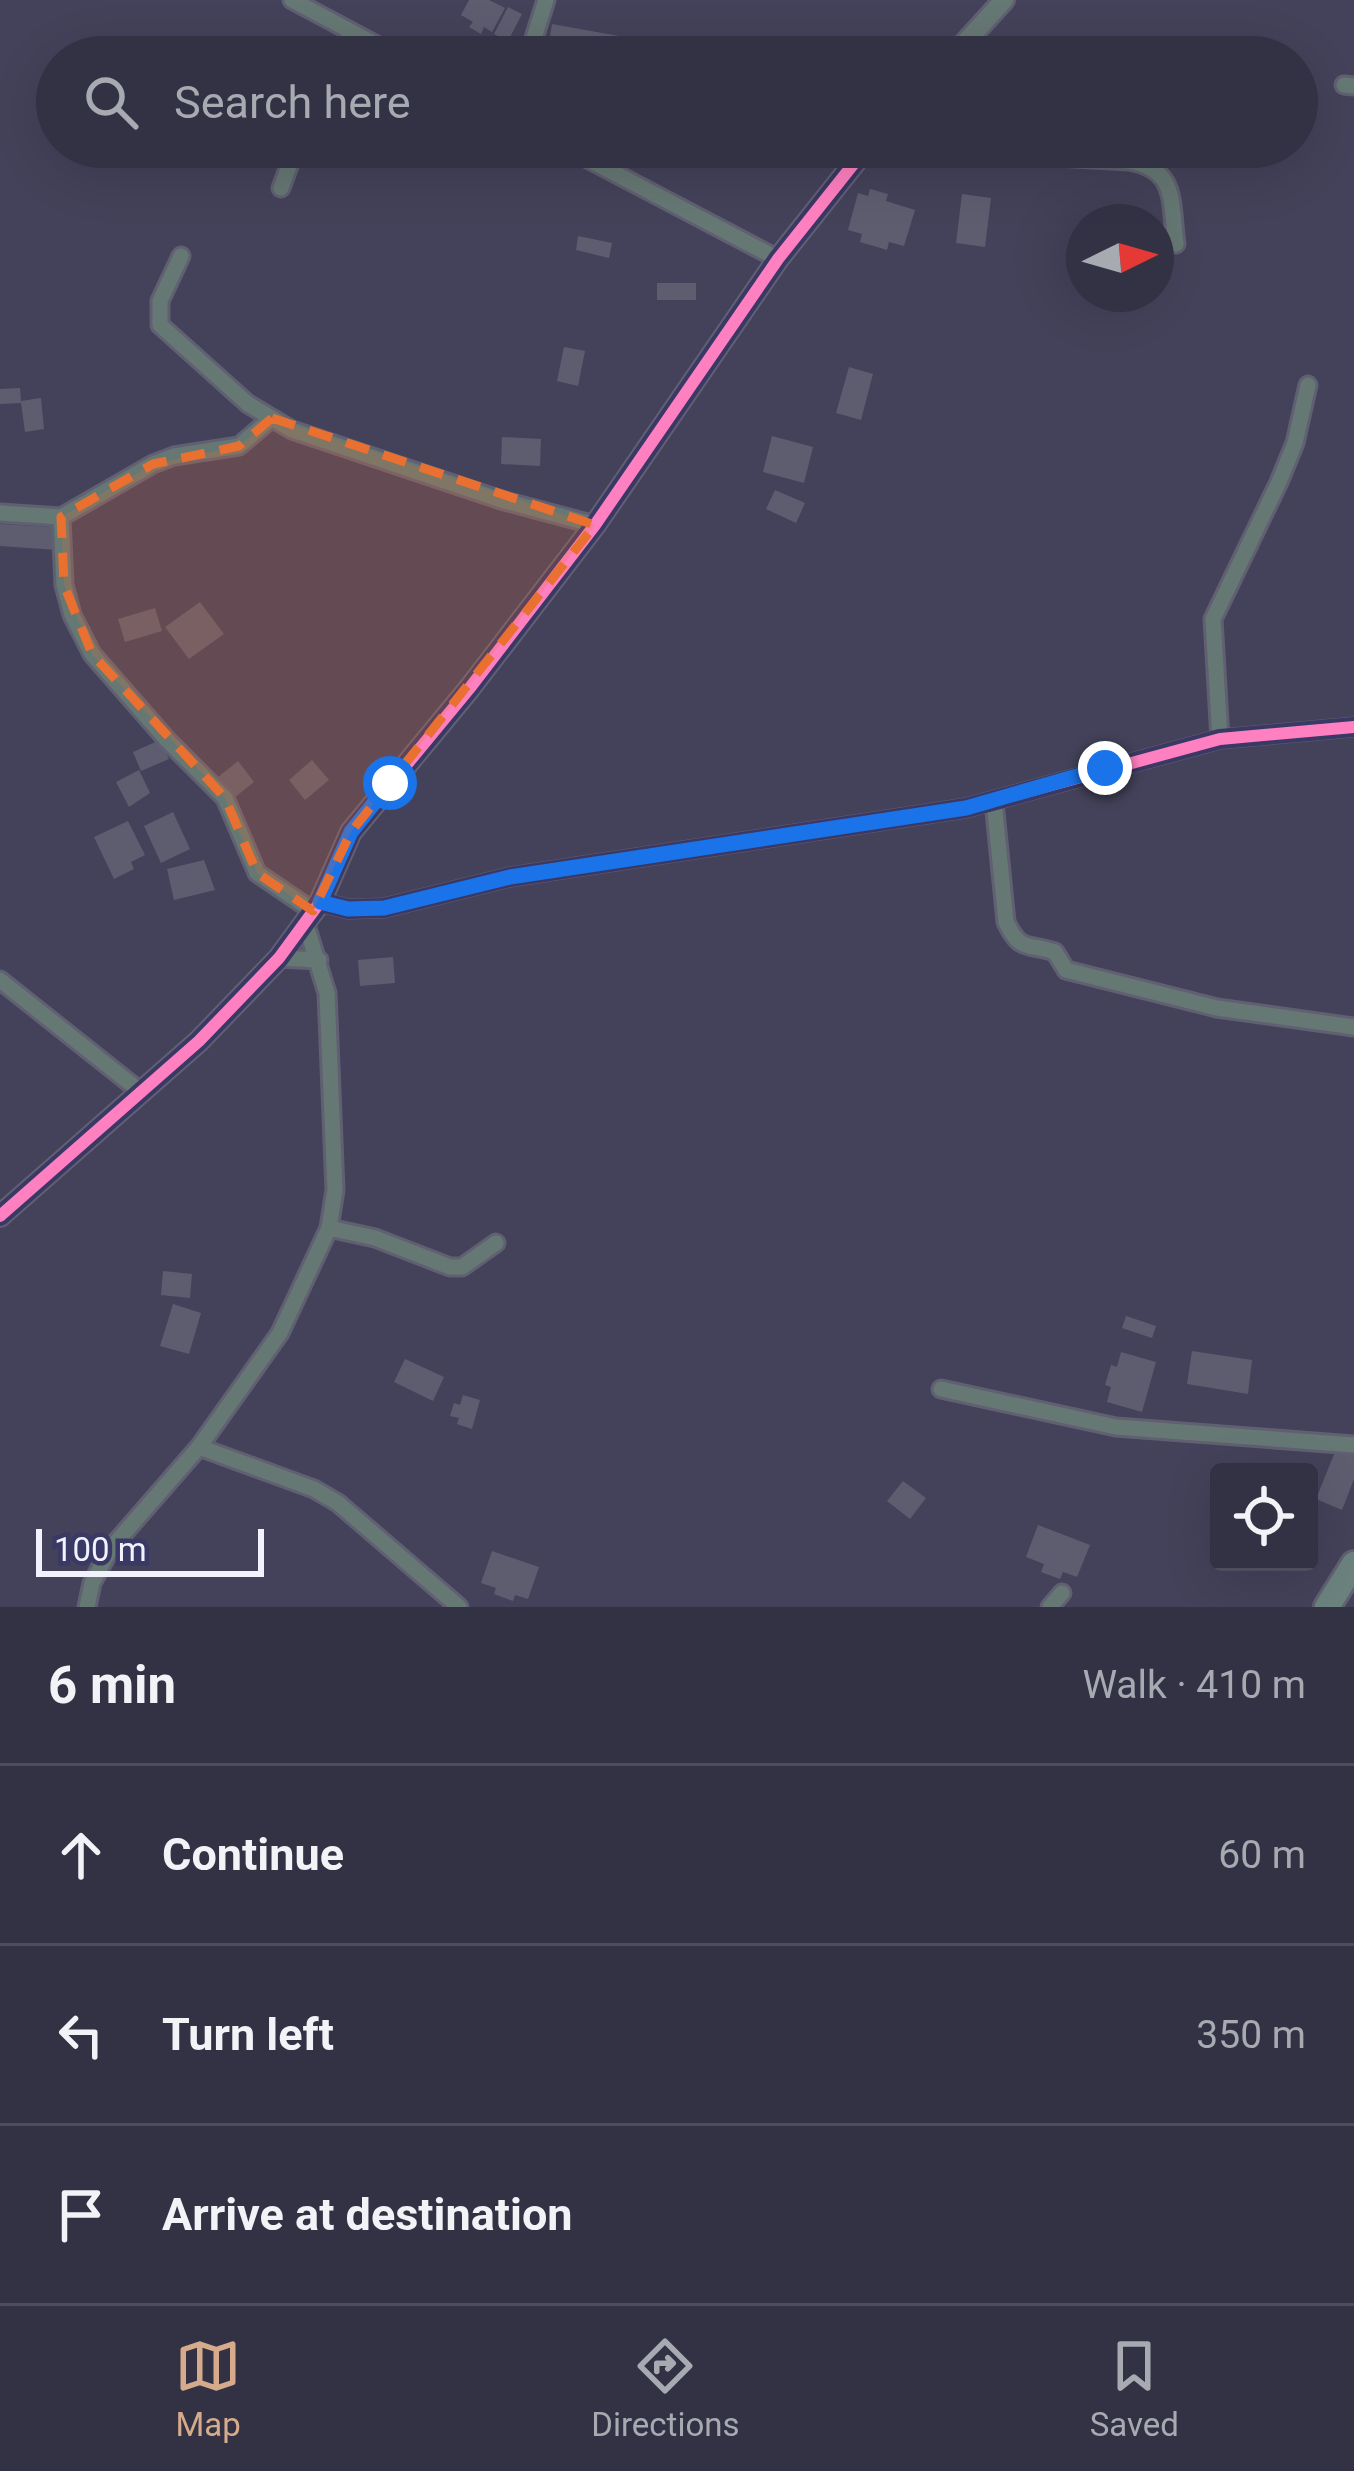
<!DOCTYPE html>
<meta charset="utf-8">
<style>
:root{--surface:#323244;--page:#3d3e4f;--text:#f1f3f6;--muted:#a8aab2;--line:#4d4d5d;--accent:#d6ab8b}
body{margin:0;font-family:Roboto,sans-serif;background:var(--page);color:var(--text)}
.controls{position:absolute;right:36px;bottom:36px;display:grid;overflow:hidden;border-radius:12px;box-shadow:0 12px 48px #0002}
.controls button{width:108px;height:108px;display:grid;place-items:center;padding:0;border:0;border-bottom:3px solid var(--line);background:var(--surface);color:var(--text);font:60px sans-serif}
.compass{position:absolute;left:1066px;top:204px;width:108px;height:108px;border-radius:50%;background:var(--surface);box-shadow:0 12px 48px #0002;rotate:85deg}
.scale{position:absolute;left:36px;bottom:30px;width:228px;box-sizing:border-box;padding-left:12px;border:6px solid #f1f2fd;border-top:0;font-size:33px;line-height:42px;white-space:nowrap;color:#f1f2fd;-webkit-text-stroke:9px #3a3864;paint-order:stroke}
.stop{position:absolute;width:36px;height:36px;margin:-27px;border:9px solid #1a73e8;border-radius:50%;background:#fff}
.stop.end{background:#1a73e8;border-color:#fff;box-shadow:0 3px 12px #0008}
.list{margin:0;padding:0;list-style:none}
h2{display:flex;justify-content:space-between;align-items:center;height:156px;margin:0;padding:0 48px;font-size:51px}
h2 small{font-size:39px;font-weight:400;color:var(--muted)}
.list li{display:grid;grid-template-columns:78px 1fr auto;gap:36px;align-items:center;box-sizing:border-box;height:180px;padding:0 48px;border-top:3px solid var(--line)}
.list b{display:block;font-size:45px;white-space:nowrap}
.list em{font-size:39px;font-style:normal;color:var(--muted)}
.icon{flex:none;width:66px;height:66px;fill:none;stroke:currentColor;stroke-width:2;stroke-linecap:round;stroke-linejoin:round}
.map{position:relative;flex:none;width:1354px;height:1607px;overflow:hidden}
.search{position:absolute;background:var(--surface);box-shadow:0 12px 48px #0002;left:36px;right:36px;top:36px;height:132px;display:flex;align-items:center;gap:30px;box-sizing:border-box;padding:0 42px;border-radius:66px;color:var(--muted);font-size:45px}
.sheet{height:696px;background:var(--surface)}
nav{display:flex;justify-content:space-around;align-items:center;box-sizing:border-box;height:168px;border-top:3px solid var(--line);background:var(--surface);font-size:33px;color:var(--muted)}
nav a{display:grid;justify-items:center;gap:6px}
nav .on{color:var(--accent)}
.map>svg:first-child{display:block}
</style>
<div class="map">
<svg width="1354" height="1607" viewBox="0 0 1354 1607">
<rect width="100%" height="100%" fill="#43425a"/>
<path fill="#5e5d70" d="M469,0H489L505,8L492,32L484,27L481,34L469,27L473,22L461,15Z
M508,7L522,14L508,41L494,34Z
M552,24L619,36L615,57L547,56Z
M870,189L888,194L886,201L915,210L904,246L889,242L887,250L860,242L862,234L848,230L858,193L868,196Z
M962,194L991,198L985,247L956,243Z
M578,236L612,243L609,258L576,250Z
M657,283H696V300H657Z
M564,347L585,351L578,386L557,381Z
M849,367L873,374L861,420L836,413Z
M20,388L21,401L41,398L44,429L25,432L21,403L0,404V389Z
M772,436L813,447L804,483L763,472Z
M502,437L541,439L540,466L501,464Z
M775,490L805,503L796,523L766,509Z
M0,524L55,527L57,550L0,546Z
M200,602L224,634L189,659L165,627Z
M155,608L162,631L125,642L118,619Z
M160,740L169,759L141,771L133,752Z
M312,760L329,780L305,800L289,780Z
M238,761L254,782L234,798L218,777Z
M139,770L150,793L129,807L116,782Z
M173,812L190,849L161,863L144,826Z
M128,821L145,855L131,862L134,869L114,879L94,837Z
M204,860L215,890L174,900L167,869Z
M393,957L395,983L360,986L358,960Z
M163,1271L192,1274L190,1298L161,1295Z
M173,1304L201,1313L189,1354L160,1346Z
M1126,1316L1156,1326L1152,1338L1122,1328Z
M1192,1351L1252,1360L1248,1394L1187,1384Z
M1121,1352L1156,1362L1142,1412L1107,1402L1111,1387L1105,1385L1111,1365L1117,1367Z
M405,1359L444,1377L433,1401L394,1382Z
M463,1395L480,1400L472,1429L457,1424L459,1418L450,1416L454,1403L460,1405Z
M1337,1447L1354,1454V1479L1342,1510L1316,1499Z
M903,1481L926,1498L910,1519L887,1501Z
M1038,1525L1090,1545L1077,1577L1063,1572L1060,1579L1041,1572L1044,1564L1026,1557Z
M492,1551L539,1567L528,1599L515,1595L513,1601L494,1594L496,1588L481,1583Z"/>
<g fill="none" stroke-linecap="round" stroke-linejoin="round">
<defs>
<path id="minor" d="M292,0L399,57
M337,57L352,32
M528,57L546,0
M1344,85L1354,86
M565,147L778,259
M875,147L1129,161C1178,170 1170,201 1176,244
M281,188L296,147
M181,256L160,301V325L248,404L292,430L501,500L595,525
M0,513L61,517L153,464L174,456L239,446L272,418
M61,517L64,585L72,615L92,654L167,740L225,798L257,873L313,911
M1220,739L1213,619L1279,482L1295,443L1308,385
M994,802L1006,922C1020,952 1027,943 1055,952L1066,970L1217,1008L1354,1027
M320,902L348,909L384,908L510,877L966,808L1220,739L1354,727
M279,958L319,960
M0,980L141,1092
M329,1228L375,1238L450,1267H462L496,1243
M941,1389L1116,1427L1354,1445
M199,1447L314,1489L338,1503L459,1607
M87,1607L92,1583L111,1548L199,1447L280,1333L329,1228L335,1190L327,993L305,922
M1050,1607L1062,1593"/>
<path id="tertiary" d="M952,57L1004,0
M0,1216L199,1041L279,958L320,902L351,832L469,689L595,525L778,259L867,147"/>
<path id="primary" d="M1327,1607L1354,1564"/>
</defs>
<use href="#minor" stroke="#616072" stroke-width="21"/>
<use href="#tertiary" stroke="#616072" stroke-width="24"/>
<use href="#primary" stroke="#616072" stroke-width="30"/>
<use href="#minor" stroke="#667874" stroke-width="15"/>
<use href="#tertiary" stroke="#667874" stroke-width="18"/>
<use href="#primary" stroke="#6b827e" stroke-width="24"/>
<defs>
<path id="cycleway" d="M320,902L348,909L384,908L510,877L966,808L1220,739L1354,727
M0,1216L199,1041L279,958L320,902L351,832L469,689L595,525L778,259L867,147"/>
</defs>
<use href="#cycleway" stroke="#3a3864" stroke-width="20"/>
<use href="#cycleway" stroke="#ff80c0" stroke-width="12"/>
</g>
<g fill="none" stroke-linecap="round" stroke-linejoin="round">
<path stroke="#1a73e8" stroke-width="15" d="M390,783L351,832L320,902L348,909L384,908L510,877L966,808L1105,768"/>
</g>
<path fill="#e97030" fill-opacity="0.2" stroke="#e97030" stroke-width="9" stroke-dasharray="24 15" stroke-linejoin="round" d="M272,418L595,525L351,832L313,911L257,873L225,798L92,654L64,585L61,517L153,464L239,446Z"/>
</svg>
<div class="controls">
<button><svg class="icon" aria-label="locate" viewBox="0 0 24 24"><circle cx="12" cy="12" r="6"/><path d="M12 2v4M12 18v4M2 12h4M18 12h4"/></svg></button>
</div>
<svg class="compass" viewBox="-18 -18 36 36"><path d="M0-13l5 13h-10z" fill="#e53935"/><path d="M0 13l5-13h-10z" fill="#a8aab2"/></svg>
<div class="scale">100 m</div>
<div class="stop" style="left:390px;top:783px"></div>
<div class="stop end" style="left:1105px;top:768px"></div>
<div class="search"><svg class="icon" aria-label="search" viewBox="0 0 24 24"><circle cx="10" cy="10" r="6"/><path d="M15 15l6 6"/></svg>Search here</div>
</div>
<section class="sheet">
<h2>6 min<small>Walk · 410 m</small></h2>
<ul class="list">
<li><svg class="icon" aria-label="ahead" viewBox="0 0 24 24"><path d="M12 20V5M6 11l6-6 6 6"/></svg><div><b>Continue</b></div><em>60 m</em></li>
<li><svg class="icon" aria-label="left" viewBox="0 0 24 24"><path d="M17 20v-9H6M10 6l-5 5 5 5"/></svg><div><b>Turn left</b></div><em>350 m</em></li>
<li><svg class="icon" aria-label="arrive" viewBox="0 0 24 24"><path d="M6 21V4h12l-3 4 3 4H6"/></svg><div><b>Arrive at destination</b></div></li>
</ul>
</section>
<nav>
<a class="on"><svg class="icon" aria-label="map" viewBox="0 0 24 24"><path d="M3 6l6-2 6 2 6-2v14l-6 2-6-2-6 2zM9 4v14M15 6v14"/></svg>Map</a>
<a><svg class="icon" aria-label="directions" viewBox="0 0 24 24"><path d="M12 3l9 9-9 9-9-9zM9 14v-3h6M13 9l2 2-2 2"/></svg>Directions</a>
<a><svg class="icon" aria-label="saved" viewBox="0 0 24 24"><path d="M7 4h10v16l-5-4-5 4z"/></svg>Saved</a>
</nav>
